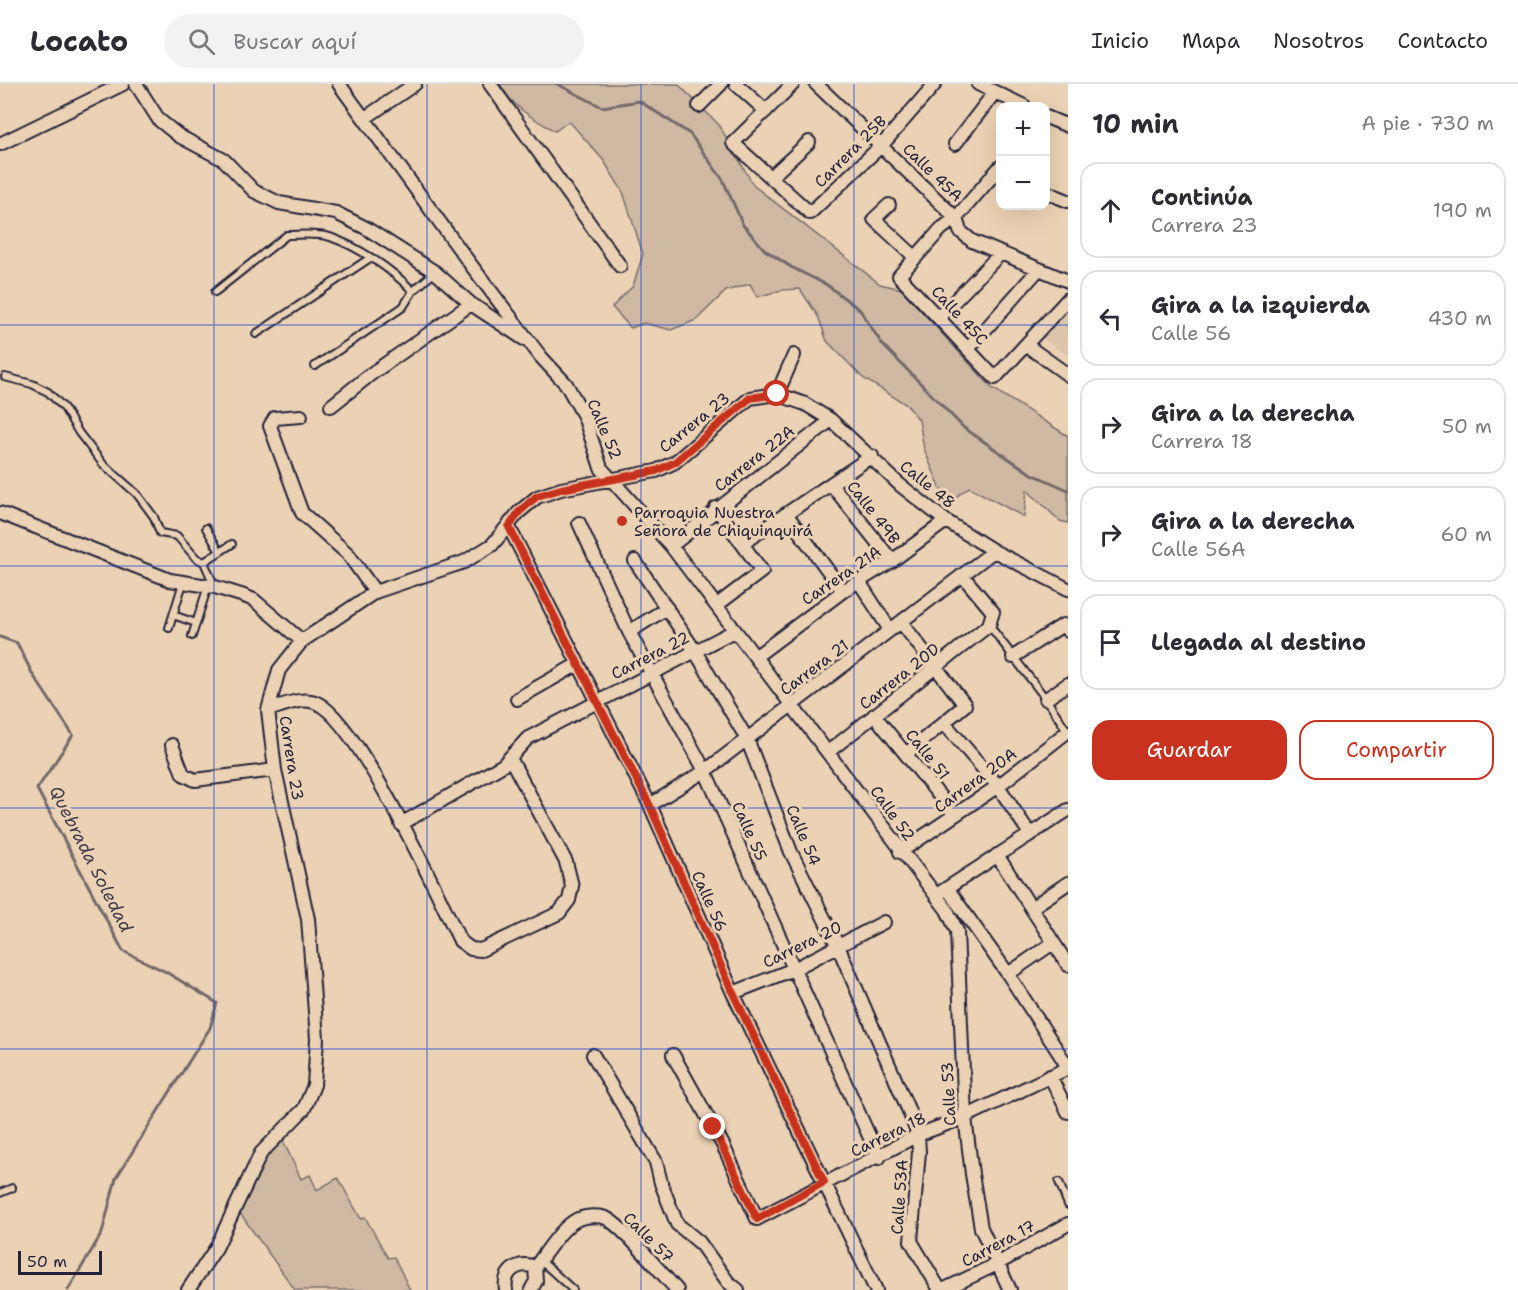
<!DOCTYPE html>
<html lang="es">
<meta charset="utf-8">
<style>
:root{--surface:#fff;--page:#f2f2f3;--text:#2b2b33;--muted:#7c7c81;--line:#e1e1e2;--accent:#c8321e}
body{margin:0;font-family:"Shantell Sans",sans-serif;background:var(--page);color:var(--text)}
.controls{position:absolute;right:18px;top:18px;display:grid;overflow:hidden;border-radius:12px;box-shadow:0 6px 24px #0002}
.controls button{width:54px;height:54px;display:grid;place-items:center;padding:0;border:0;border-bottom:2px solid var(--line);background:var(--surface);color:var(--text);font:30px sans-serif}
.scale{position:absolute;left:18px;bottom:15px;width:84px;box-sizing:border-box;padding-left:6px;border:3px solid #22223b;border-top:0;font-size:16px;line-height:21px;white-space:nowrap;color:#22223b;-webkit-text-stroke:4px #ecd2b4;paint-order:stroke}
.stop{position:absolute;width:18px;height:18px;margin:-14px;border:4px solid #c8321e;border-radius:50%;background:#fff}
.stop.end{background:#c8321e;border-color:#fff;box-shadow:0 2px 6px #0008}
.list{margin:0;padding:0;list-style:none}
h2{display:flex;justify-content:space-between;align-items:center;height:78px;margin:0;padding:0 24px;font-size:26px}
h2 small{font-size:20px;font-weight:400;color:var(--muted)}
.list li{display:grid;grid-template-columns:39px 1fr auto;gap:18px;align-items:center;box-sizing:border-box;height:96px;margin:0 12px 12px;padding:0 12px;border:2px solid var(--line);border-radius:18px}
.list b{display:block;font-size:22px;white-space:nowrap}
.list p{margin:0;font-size:20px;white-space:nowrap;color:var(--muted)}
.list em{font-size:20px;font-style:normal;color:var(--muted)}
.actions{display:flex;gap:12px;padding:18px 24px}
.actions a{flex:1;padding:14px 0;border:2px solid var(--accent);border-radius:18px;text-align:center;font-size:21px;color:var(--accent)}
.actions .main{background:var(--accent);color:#fff}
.icon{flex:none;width:33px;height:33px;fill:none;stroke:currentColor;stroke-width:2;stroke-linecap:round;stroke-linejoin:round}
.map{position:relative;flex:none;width:1068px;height:1206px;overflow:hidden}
header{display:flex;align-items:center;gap:36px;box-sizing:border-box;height:84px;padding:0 30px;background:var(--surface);border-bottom:2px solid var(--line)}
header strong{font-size:28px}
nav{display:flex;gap:33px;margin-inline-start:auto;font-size:21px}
.search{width:420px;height:54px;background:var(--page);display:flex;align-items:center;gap:15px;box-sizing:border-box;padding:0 21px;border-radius:33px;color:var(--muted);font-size:22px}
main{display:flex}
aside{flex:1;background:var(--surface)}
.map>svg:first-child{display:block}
</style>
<header>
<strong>Locato</strong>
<div class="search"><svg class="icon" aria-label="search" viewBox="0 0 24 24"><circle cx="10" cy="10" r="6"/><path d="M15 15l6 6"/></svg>Buscar aquí</div>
<nav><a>Inicio</a><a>Mapa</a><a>Nosotros</a><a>Contacto</a></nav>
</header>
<main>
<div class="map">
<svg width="1068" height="1206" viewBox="0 0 1068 1206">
<rect width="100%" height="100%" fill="#ecd2b4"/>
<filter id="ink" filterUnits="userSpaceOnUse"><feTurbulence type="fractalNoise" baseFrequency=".0167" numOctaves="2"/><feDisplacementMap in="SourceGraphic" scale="12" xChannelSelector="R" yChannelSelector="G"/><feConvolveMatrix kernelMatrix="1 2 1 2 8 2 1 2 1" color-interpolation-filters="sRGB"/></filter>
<g filter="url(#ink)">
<path fill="#ddc5ab" d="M1068,215V272L1036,250Z"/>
<path fill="#cfb9a3" stroke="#786e6f" stroke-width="1.5" d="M500,0H678L719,41L754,102L880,200L901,205L992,304L1068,352V439L1060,437L1027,406L1024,433L969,403L947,420L924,365L919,336L907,321L863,294L827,257L818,232L800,205L782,206L757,213L750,200L726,207L696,236L671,246L644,239L631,244L612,223L633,202L643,170L623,108L604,77L569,37L555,47C532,34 513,24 500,0Z
M279,1048L301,1095L310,1091L317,1106L338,1094L361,1135L365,1133L388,1174L394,1173L410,1206H295L234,1121Z"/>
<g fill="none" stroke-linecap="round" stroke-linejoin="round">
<path stroke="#72686b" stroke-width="3" d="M557,0L602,23L639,17L690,50L723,96L743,141L765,166L791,183L827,201L860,226L882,260L964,344L1030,389L1068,406
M0,553L17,559L33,591L73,651L37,705L123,867L166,888L217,919L210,944L116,1094L102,1149L68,1206"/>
<defs>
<path id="lane" d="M215,208L287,151C300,151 317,149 330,153C359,163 391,185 413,207
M256,250L370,174
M315,282L403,223L413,207L435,188
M5,293L32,300L48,308L64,324L79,349L103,380L137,410L154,433L160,449L177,452L196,474L204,478
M206,444L220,468
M215,503L204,478L232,460
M173,531L196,539
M989,541L1046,615L1068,648
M169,544L183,499
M192,552L208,502
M1059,1098L1068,1121
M0,1109L12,1104
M540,1176L573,1206"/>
<path id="street" d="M136,0L159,36L179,52L224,76L254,107L279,119L336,129L366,144L435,188L471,220L524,255
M339,0L471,181L541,273L566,300L584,332L601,384L671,462L947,826L957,847L965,1033L972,1090L981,1144L1010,1206
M490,0L620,182
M736,0L766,27
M793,0L733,59L810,129L882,61L935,0
M816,0L956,134L960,147L972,157L1068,197
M978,0L1024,22
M699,22L721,0
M1046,33L1068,42
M365,34L415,0
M0,60L123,0
M955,60L995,8
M1000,83L956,134L941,145L899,192L995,294L1068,215
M771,93L809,58
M1046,108L1068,117
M889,121L874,135L915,173
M940,232L1000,170
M1026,261L1068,291
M968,265L1039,185
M777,310L794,271
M331,322L371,290L471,220
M301,332L275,334L270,342L302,429L348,470L375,508
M831,400L892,477
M716,424L762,487L717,521
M0,429L170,496L215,503L244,512L254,516L302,557
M787,431L843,507
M579,439L629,548L705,687L879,1074
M509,443L650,721L733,909L876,1206
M743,459L872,372
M671,462L831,336
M635,477L695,567L747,655L791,768L838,862L908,1025L918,1051L919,1068L911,1157L940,1206
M860,499L890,546
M901,538L965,621L907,669
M629,548L667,524
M755,573L843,507L892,477L946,437
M1013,573L1063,541L1068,547
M517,615L578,580
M1046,615L1068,600
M268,626C282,622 302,612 317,619C358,638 438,810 460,857L471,865L481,866L559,829L569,816L572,802L566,778L510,674
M874,631L955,731
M945,640L998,702L1030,750
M172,661L183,690L195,696L275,686
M828,668L989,541L993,528L962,491
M650,721L705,687L994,467
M401,740L503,681L528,654L734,547
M900,768L998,702L1067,648
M997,771L1068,881
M947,804L1008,890L1068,983
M941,808L1068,726
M1031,824L1068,799
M1008,890L1053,859
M733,909L794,885L884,838
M593,971L656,1078L661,1099L677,1140L699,1158L728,1198L738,1206
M673,971L723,1061L757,1135L918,1051L965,1033L1068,984
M1050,992L1068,1028
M188,1206L216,1164L261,1069L304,1025L314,1001L317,955L308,835L275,686L268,626L279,586L302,557L375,508L464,478L492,461L519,428L537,413L561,405L656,387L675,378L750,314L777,310L805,320L831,336L900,401L946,437L994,467L1068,505
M506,1206C503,1187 518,1177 535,1183
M531,1206L536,1197L535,1183C547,1168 561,1143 578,1135C586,1132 598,1131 606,1134C624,1143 661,1189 677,1206
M943,1206L997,1180L1068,1140"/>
</defs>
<use href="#lane" stroke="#22223b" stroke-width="10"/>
<use href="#street" stroke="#22223b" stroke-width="16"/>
<use href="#lane" stroke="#ecd2b4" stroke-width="6"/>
<use href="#street" stroke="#ecd2b4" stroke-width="12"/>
</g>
</g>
<g fill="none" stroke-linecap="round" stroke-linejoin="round" filter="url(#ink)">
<path stroke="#c8321e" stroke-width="8" d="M713,1043L757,1135L824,1098L733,909L650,722L509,443L519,428L537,412L561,405L656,387L675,378L750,314L777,310"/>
</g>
<path fill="none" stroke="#1d4ed8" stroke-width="1.5" stroke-opacity="0.55" d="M214,0V1206M427,0V1206M641,0V1206M854,0V1206M0,241H1068M0,482H1068M0,724H1068M0,965H1068"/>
<circle fill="#c8321e" stroke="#ecd2b4" stroke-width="2" cx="622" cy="437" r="6"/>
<g text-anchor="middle" stroke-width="6" stroke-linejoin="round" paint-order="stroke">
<g font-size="16" fill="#22223b" stroke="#ecd2b4">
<text transform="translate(850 67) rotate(-45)" y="6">Carrera 25B</text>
<text transform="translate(933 88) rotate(44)" y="6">Calle 45A</text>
<text transform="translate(960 231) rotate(47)" y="6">Calle 45C</text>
<text transform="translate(694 338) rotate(-39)" y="6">Carrera 23</text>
<text transform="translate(605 345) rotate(67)" y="6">Calle 52</text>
<text transform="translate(754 374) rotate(-38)" y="6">Carrera 22A</text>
<text transform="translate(928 400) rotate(39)" y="6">Calle 48</text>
<text transform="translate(874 428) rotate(52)" y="6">Calle 49B</text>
<text transform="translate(841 491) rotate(-34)" y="6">Carrera 21A</text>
<text transform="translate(650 571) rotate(-27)" y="6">Carrera 22</text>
<text transform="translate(814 583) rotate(-37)" y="6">Carrera 21</text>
<text transform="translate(899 592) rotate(-38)" y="6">Carrera 20D</text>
<text transform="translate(928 670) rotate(51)" y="6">Calle 51</text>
<text transform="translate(292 674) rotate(81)" y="6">Carrera 23</text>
<text transform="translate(975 696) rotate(-36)" y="6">Carrera 20A</text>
<text transform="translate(893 729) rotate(54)" y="6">Calle 52</text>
<text transform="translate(750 747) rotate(66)" y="6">Calle 55</text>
<text transform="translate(804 751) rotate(67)" y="6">Calle 54</text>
<text transform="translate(710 817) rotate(66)" y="6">Calle 56</text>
<text transform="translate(802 860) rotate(-26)" y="6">Carrera 20</text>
<text transform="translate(948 1010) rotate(-93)" y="6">Calle 53</text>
<text transform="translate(888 1050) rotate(-26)" y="6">Carrera 18</text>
<text transform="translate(899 1113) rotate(-86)" y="6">Calle 53A</text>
<text transform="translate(649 1153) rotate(45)" y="6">Calle 57</text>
<text transform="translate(998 1159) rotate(-28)" y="6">Carrera 17</text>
</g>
<g font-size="16" fill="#22223b" stroke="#ecd2b4" text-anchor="start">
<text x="634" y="434">Parroquia Nuestra<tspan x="634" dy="18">Señora de Chiquinquirá</tspan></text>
</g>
<g font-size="18" font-style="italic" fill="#433f4f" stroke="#ecd2b4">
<text transform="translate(91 775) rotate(63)" y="6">Quebrada Soledad</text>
</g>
</g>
</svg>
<div class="controls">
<button>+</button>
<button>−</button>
</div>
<div class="scale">50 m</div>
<div class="stop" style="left:777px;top:310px"></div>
<div class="stop end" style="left:713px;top:1043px"></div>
</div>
<aside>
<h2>10 min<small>A pie · 730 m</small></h2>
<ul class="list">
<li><svg class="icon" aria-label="ahead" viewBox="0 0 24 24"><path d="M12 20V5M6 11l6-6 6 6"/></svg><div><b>Continúa</b><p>Carrera 23</p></div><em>190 m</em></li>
<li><svg class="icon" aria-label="left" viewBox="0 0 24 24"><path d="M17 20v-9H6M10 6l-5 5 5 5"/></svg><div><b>Gira a la izquierda</b><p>Calle 56</p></div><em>430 m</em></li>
<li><svg class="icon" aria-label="right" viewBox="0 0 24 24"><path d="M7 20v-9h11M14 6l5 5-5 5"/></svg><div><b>Gira a la derecha</b><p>Carrera 18</p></div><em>50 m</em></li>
<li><svg class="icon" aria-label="right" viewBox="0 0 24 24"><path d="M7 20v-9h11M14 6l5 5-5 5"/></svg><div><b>Gira a la derecha</b><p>Calle 56A</p></div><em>60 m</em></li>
<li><svg class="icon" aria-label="arrive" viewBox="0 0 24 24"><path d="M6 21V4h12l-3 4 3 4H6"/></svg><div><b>Llegada al destino</b></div></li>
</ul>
<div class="actions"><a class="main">Guardar</a><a>Compartir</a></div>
</aside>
</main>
